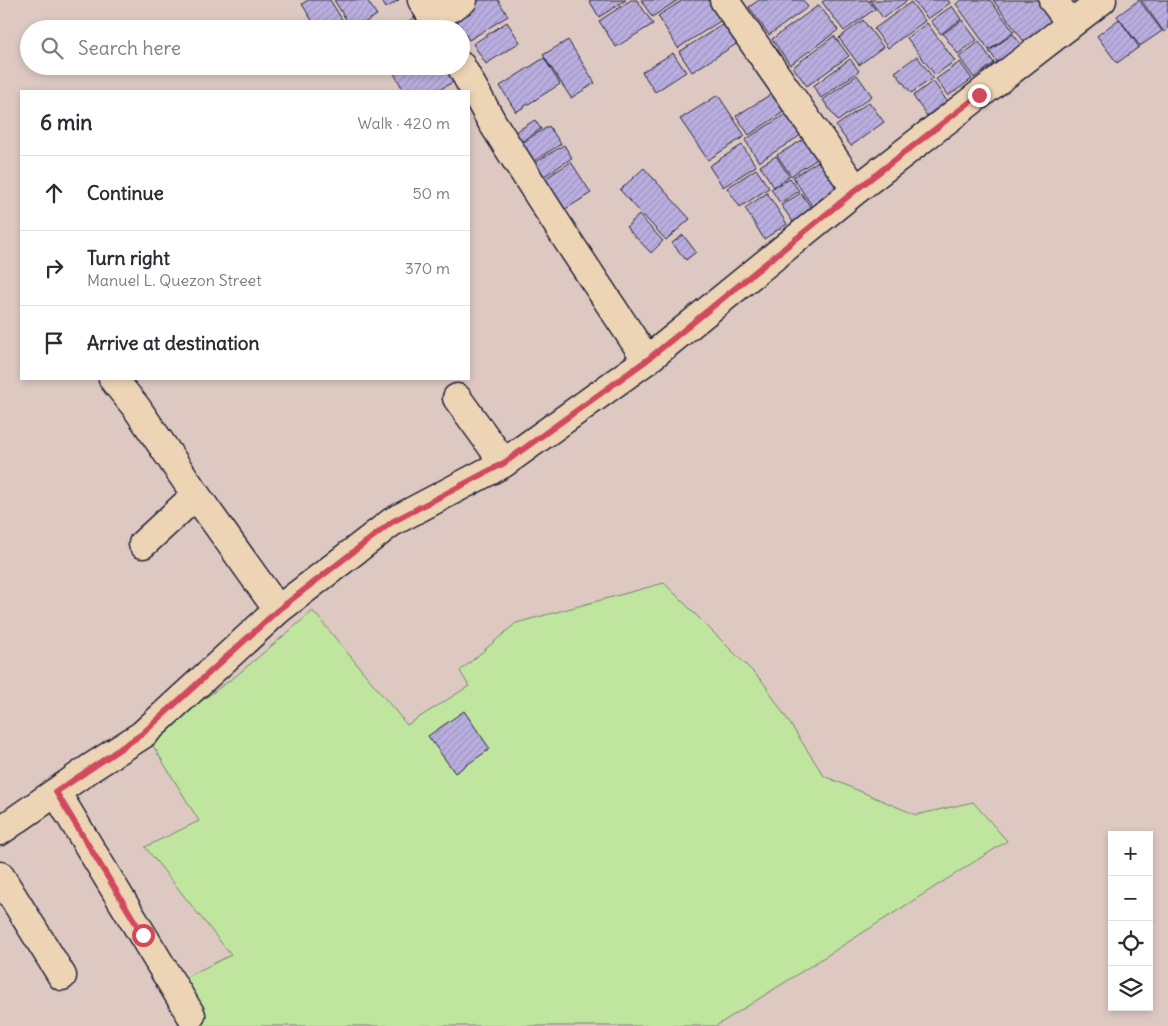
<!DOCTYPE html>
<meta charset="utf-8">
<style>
:root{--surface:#fff;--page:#f7f7f7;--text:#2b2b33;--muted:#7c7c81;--line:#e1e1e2}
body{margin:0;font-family:Delius,sans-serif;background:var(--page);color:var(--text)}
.controls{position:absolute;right:15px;bottom:15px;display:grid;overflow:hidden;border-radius:0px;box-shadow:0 2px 8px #0003}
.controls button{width:45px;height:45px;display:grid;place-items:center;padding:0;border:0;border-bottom:1px solid var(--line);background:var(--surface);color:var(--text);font:25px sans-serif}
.stop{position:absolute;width:15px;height:15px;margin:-11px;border:4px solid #d1495b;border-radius:50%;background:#fff}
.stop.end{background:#d1495b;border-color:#fff;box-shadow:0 1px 5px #0008}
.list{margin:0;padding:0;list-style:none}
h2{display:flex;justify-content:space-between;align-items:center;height:65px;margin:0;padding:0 20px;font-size:21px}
h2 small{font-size:16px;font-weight:400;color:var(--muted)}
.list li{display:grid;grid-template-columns:32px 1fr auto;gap:15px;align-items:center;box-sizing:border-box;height:75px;padding:0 20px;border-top:1px solid var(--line)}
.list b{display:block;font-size:19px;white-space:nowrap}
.list p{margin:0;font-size:16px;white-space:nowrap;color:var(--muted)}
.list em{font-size:16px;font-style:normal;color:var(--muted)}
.icon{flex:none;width:28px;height:28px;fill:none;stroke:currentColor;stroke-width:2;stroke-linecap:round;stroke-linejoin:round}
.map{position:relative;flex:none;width:1168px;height:1026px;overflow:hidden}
.search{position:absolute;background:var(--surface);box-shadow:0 2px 8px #0003;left:20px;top:20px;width:450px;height:55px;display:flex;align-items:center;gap:12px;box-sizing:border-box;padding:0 18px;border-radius:28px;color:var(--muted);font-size:19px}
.panel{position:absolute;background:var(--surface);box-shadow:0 2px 8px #0003;left:20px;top:90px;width:450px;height:290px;border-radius:0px}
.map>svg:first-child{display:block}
</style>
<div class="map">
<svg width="1168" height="1026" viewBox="0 0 1168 1026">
<defs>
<pattern id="building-hatch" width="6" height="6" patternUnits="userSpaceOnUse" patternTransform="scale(1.25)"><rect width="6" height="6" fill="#b9aedf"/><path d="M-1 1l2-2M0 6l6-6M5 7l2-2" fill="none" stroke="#9f95c0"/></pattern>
</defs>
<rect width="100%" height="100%" fill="#ddc9c2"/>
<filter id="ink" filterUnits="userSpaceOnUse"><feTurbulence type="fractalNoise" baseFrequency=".02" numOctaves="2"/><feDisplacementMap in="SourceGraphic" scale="10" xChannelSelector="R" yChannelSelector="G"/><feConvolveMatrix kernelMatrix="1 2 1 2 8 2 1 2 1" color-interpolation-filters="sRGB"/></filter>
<g filter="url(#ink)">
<path fill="#c0e59f" stroke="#71846d" d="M664,583L763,682L824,776L916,815L973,802L1007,841L716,1026H200L176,982L231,955L145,847L199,821L149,739L237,675L313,611L407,725L469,686L460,671L516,623Z"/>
<path fill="url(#building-hatch)" stroke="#22223b" d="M308,0H330L348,29H317L302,4Z
M334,0H367L377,15L354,29H352Z
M381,0H399L386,8Z
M473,0H498L508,16L469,40L452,13Z
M589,0H626L599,17Z
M631,0H637L653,24L616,47L599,21Z
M641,0H678L652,17Z
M683,0H713L725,18L678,48L658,16Z
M759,0H803L808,7L769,35L749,7Z
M825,0H868L875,9L844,31L822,2Z
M870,0H908L883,18Z
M913,0H948L950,3L928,19Z
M962,0H990L1014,32L989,50L956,4Z
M993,0H1039L1055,22L1025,43Z
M1139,0L1162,31L1140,46L1117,16Z
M1141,0H1168V29L1164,32Z
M911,2L925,21L888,48L874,29Z
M819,5L838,30L790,65L772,39Z
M952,6L961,19L941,34L931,21Z
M415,17L422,29H396Z
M1119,19L1139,47L1117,63L1097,36Z
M863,20L883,47L859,65L839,38Z
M962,20L977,40L958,54L943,34Z
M507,22L520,42L486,64L473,44Z
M725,23L738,43L692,72L679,52Z
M927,23L955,61L935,75L907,38Z
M1013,34L1024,48L1000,66L989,51Z
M834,36L849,56L807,86L793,67Z
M568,40L595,83L571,98L543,55Z
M979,42L994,63L974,78L959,57Z
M673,53L686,72L655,92L642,72Z
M917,56L933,78L911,93L895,72Z
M544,58L560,84L516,112L500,86Z
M850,59L859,71L821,98L813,86Z
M960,62L972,79L948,96L936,79Z
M399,66H453L460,78L437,91H404L392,70Z
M857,75L872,96L838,121L823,100Z
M933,81L947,101L927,116L913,96Z
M776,91L788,109L749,135L736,116Z
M718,95L745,136L708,160L680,119Z
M869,102L884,122L851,146L836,126Z
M787,113L801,135L759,162L745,140Z
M535,120L541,129L518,144L512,134Z
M549,126L561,144L529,164L517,146Z
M804,139L817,159L791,176L777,155Z
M564,145L572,158L540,179L531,165Z
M742,145L756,166L723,187L709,166Z
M776,156L789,176L774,187L760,166Z
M822,159L840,187L812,206L793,177Z
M571,162L591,193L561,212L541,181Z
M644,168L690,219L666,240L620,190Z
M756,169L769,188L740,207L727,188Z
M790,178L799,191L780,203L771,189Z
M767,193L787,224L764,239L745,208Z
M801,193L812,209L793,222L781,205Z
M639,215L663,241L651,253L626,227Z
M683,235L696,252L686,260L672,243Z
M464,711L490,749L455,773L428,736Z"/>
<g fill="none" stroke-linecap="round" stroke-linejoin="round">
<defs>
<path id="minor" d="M422,0L440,29
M724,0L856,190
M1053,0L1071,24
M434,18L463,0
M461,66L492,122L566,238L647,360
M113,379L136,407L196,495L278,610
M457,398L504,463
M143,544L196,495
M56,792L191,1015
M0,831L92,767L142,735L278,610L392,522L504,463L647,360L856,190L1102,0
M0,876L62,976"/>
</defs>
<use href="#minor" stroke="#22223b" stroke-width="31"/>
<use href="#minor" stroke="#edd4b5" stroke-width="28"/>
</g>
</g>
<g fill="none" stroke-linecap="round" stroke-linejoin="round" filter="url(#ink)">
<path stroke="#d1495b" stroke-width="6" d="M143,935L56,792L142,734L278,610L392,522L504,463L647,360L856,190L979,95"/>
</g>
</svg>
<div class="controls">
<button>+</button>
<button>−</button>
<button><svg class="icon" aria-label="locate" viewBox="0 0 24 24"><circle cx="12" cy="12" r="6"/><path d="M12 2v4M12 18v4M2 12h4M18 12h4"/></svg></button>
<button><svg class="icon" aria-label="layers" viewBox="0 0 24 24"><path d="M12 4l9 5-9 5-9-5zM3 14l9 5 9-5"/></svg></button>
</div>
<div class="stop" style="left:143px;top:935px"></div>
<div class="stop end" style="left:979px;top:95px"></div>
<div class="search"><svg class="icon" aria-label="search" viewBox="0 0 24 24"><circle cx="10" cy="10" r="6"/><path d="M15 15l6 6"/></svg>Search here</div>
<section class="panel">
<h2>6 min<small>Walk · 420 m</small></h2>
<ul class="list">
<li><svg class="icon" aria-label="ahead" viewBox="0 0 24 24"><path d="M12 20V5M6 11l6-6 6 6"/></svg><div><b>Continue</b></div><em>50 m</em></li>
<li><svg class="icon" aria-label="right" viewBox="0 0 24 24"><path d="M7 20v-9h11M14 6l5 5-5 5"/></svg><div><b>Turn right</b><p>Manuel L. Quezon Street</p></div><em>370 m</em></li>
<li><svg class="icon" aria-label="arrive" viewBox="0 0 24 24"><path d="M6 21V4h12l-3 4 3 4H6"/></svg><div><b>Arrive at destination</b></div></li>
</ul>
</section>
</div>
